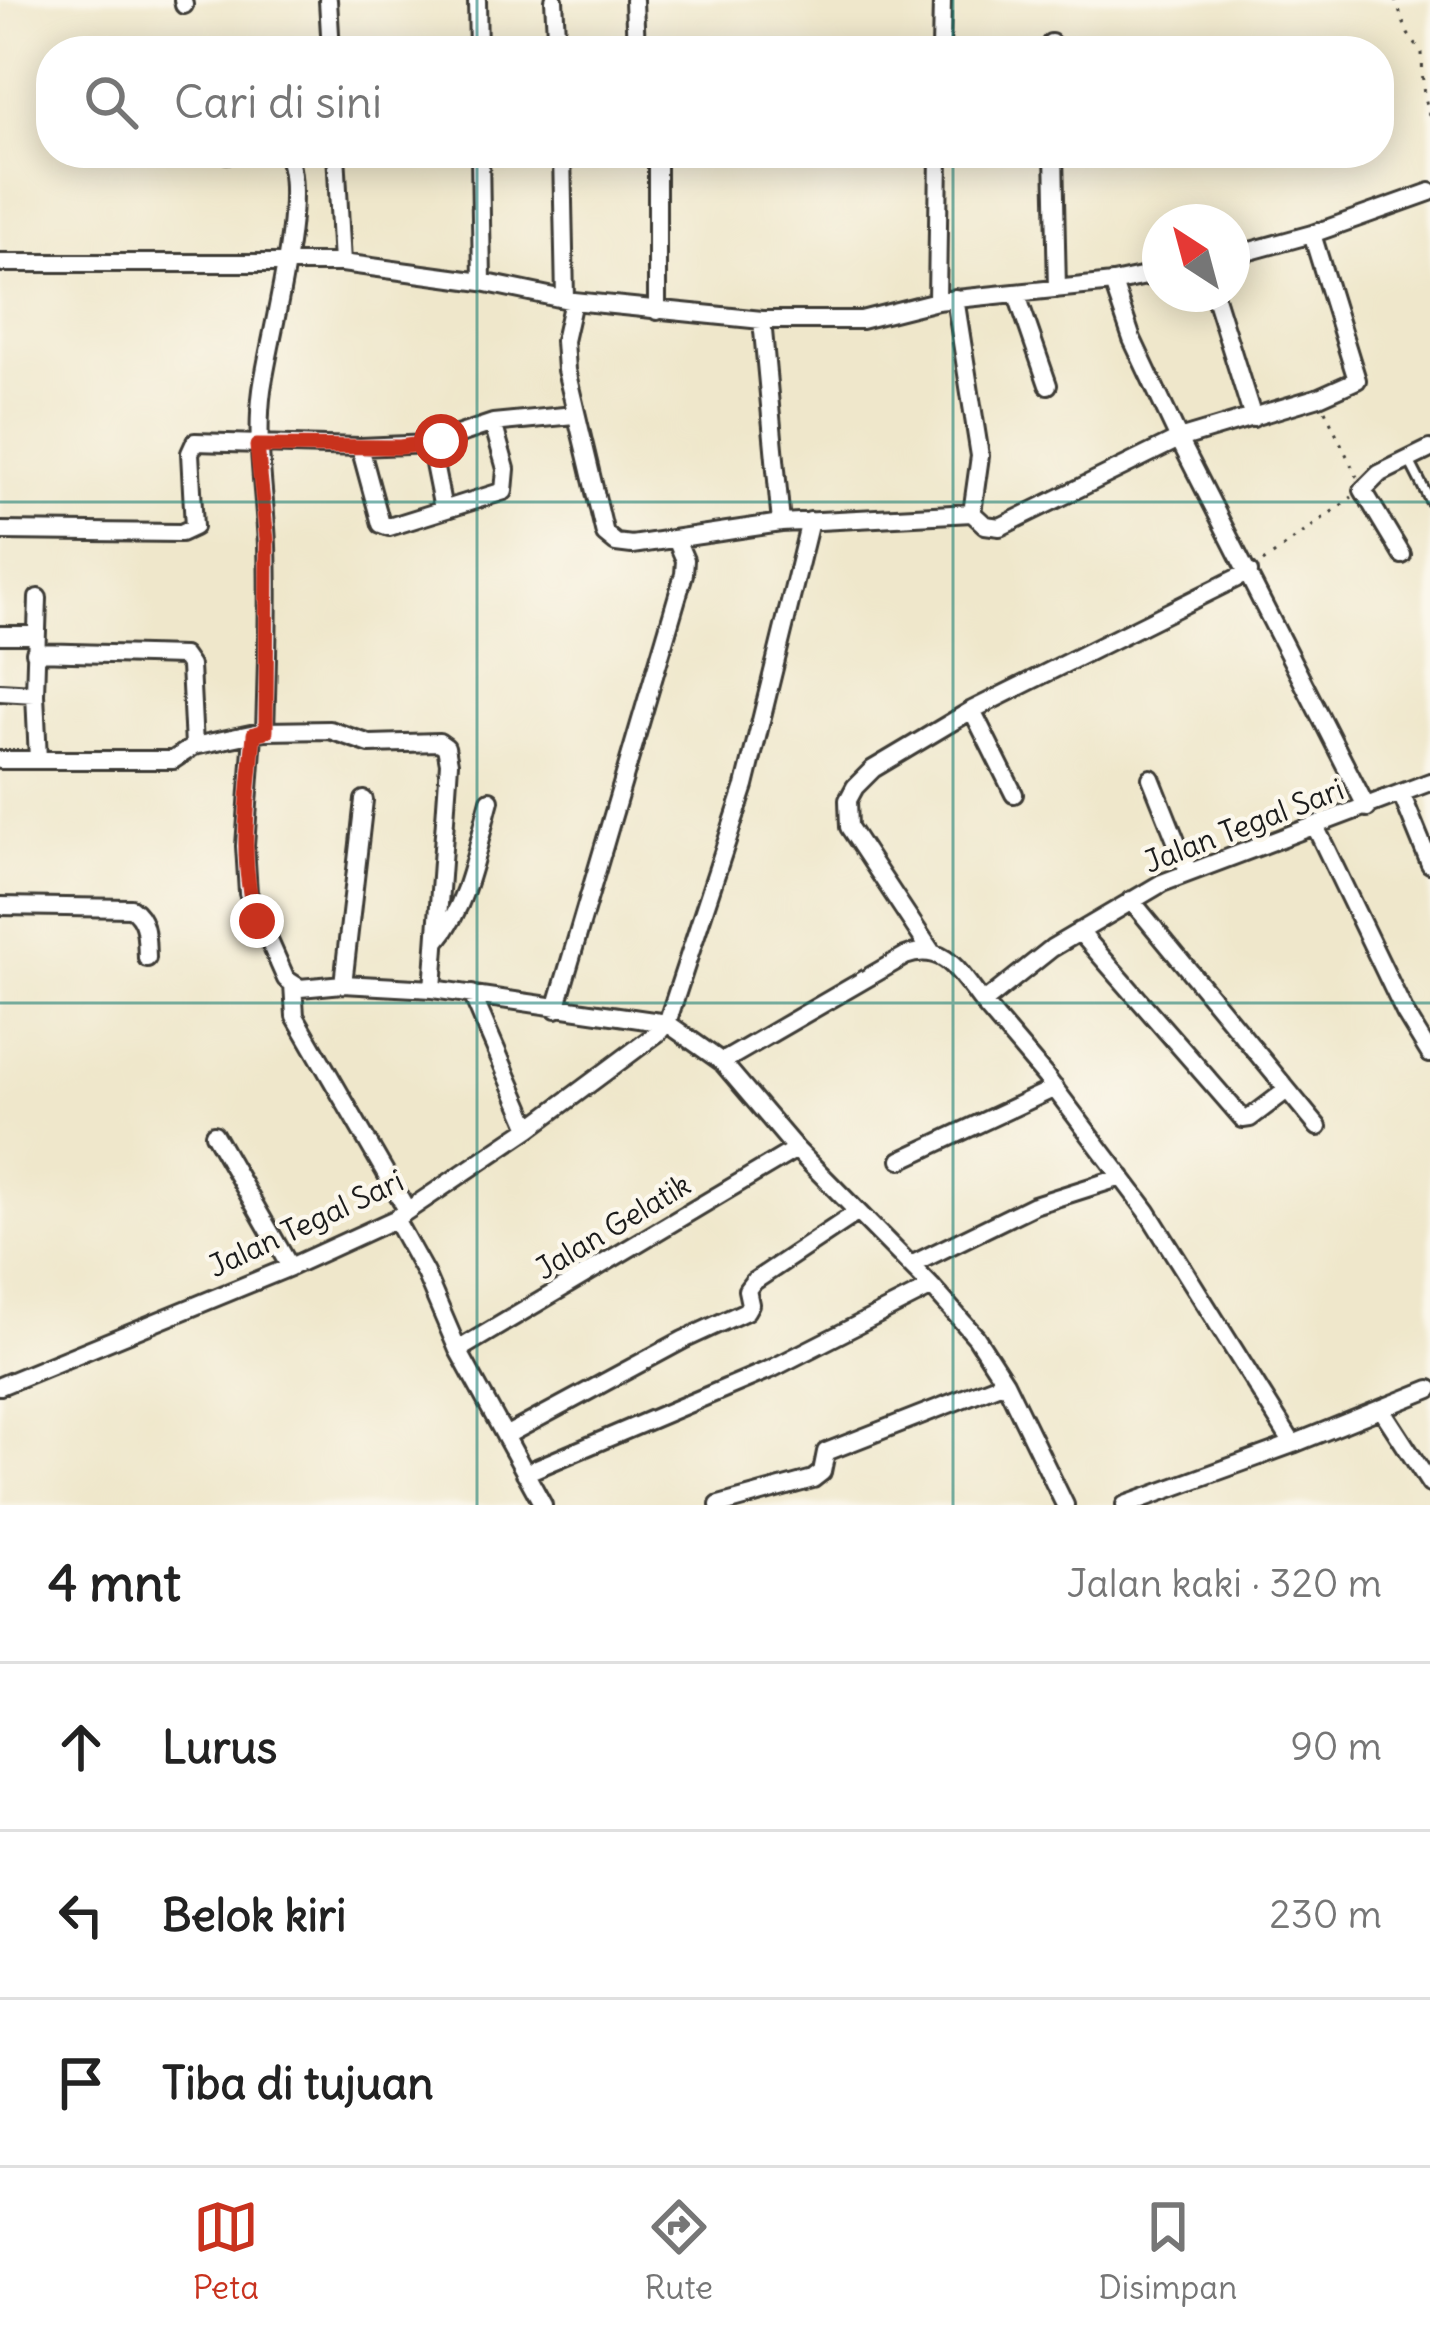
<!DOCTYPE html>
<html lang="id">
<meta charset="utf-8">
<style>
:root{--surface:#fff;--page:#f6f6f6;--text:#222;--muted:#767676;--line:#e0e0e0;--accent:#c8321e}
body{margin:0;font-family:Delius,sans-serif;background:var(--page);color:var(--text)}
.compass{position:absolute;left:1142px;top:204px;width:108px;height:108px;border-radius:50%;background:var(--surface);box-shadow:0 6px 30px #0003;rotate:324deg}
.stop{position:absolute;width:36px;height:36px;margin:-27px;border:9px solid #c8321e;border-radius:50%;background:#fff}
.stop.end{background:#c8321e;border-color:#fff;box-shadow:0 3px 12px #0008}
.list{margin:0;padding:0;list-style:none}
h2{display:flex;justify-content:space-between;align-items:center;height:156px;margin:0;padding:0 48px;font-size:51px}
h2 small{font-size:39px;font-weight:400;color:var(--muted)}
.list li{display:grid;grid-template-columns:78px 1fr auto;gap:36px;align-items:center;box-sizing:border-box;height:168px;padding:0 48px;border-top:3px solid var(--line)}
.list b{display:block;font-size:45px;white-space:nowrap}
.list em{font-size:39px;font-style:normal;color:var(--muted)}
.icon{flex:none;width:66px;height:66px;fill:none;stroke:currentColor;stroke-width:2;stroke-linecap:round;stroke-linejoin:round}
.map{position:relative;flex:none;width:1430px;height:1505px;overflow:hidden}
.search{position:absolute;background:var(--surface);box-shadow:0 6px 30px #0003;left:36px;right:36px;top:36px;height:132px;display:flex;align-items:center;gap:30px;box-sizing:border-box;padding:0 42px;border-radius:48px;color:var(--muted);font-size:45px}
.sheet{height:660px;background:var(--surface)}
nav{display:flex;justify-content:space-around;align-items:center;box-sizing:border-box;height:168px;border-top:3px solid var(--line);background:var(--surface);font-size:33px;color:var(--muted)}
nav a{display:grid;justify-items:center;gap:6px}
nav .on{color:var(--accent)}
.map>svg:first-child{display:block}
</style>
<div class="map">
<svg width="1430" height="1505" viewBox="0 0 1430 1505">
<rect width="100%" height="100%" fill="#fbf7ec"/>
<filter id="ink" filterUnits="userSpaceOnUse"><feTurbulence type="fractalNoise" baseFrequency=".00833" numOctaves="2"/><feDisplacementMap in="SourceGraphic" scale="24" xChannelSelector="R" yChannelSelector="G"/><feConvolveMatrix kernelMatrix="1 2 1 2 8 2 1 2 1" color-interpolation-filters="sRGB"/></filter>
<filter id="wash" filterUnits="userSpaceOnUse"><feTurbulence type="fractalNoise" baseFrequency=".004" numOctaves="4" result="noise"/><feDisplacementMap in="SourceGraphic" scale="48" xChannelSelector="R" yChannelSelector="G"/><feGaussianBlur stdDeviation="2.7" result="paint"/><feColorMatrix in="noise" values="0 0 0 0 0 0 0 0 0 0 0 0 0 0 0 0 0 1.4 0 .05"/><feComposite in="paint" operator="in"/></filter>
<g filter="url(#wash)">
<rect width="100%" height="100%" fill="#efe7cb"/>
</g>
<g filter="url(#ink)">
<g fill="none" stroke-linecap="round" stroke-linejoin="round">
<defs>
<path id="lane" d="M1410,462L1430,501"/>
<path id="street" d="M183,0L184,5
M328,0L331,51
M477,0L478,51
M554,0L557,51
M634,0L636,51
M1051,43V51
M941,51L942,0
M336,153L342,263
M480,153L482,282
M562,153L565,298
M1054,153L1057,289
M227,154L233,153
M1232,256L1312,234L1430,192
M0,263H342L482,282L573,301L762,320H861L937,301L1113,283L1160,273
M1113,283L1132,339L1179,439L1367,808
M1214,294L1253,418
M1017,295L1048,385
M573,301L564,341L566,370L605,534L616,543L632,545L781,523L972,513L980,456L955,298
M937,301L939,153
M657,311V153
M762,320L781,523
M493,423L506,469L504,491L389,527L381,524L360,447L430,444L493,423L574,415
M430,444L443,509
M972,513L985,525L1000,527L1179,439L1319,397L1357,380L1312,234
M0,531L181,533L194,527L190,453L195,442L360,447
M1402,555L1363,490L1379,474L1430,449
M38,598L35,694L38,760
M0,635H35
M35,652L183,656L190,666L194,746
M0,692L35,694
M972,710L1014,794
M265,731C267,670 269,608 267,546C265,493 255,443 262,390C269,338 309,196 286,153
M253,734L245,846L248,893L286,979L300,988L343,984L433,989
M0,760H173L194,746L265,731L330,730L370,744L439,742L446,747L449,763L433,989L667,1023L722,1062L905,956C945,941 961,975 983,1003L1052,948L1162,883L1430,782
M1151,778L1188,871
M1401,793L1430,864
M1316,828L1405,1013L1430,1054
M1131,900L1318,1127
M0,906L131,908C148,920 146,938 147,958
M1079,931L1243,1119L1250,1118L1287,1090
M437,941C469,903 477,847 490,800
M931,951L849,827L848,800L855,787L873,769L972,710L1249,572
M293,984L295,1016L407,1210
M343,984L364,800
M472,994L530,1128
M983,1003L1046,1077L1147,1211L1293,1444
M556,1009L684,574L685,560L676,539
M722,1062L796,1149L932,1287L976,1337L1005,1382L1065,1505
M214,1134L290,1267
M901,1160L1055,1088
M395,1219L425,1273L458,1350L543,1505
M911,1265L1034,1205L1122,1177
M458,1350L796,1149
M0,1386L290,1267L395,1219L530,1128L659,1032L667,1023L745,786L810,521
M1382,1410L1430,1484
M505,1436L683,1340L746,1311L750,1304L747,1290L753,1282L858,1212
M525,1473L773,1368L932,1287
M719,1505L813,1479L822,1472L826,1452L1005,1382
M1125,1505L1293,1444L1430,1389"/>
</defs>
<use href="#lane" stroke="#3c3a36" stroke-width="14"/>
<use href="#street" stroke="#3c3a36" stroke-width="22"/>
<path stroke="#3c3a36" stroke-width="3" stroke-dasharray="3 9" stroke-linecap="butt" d="M1395,0L1408,34L1422,53L1423,88L1430,119
M1325,410L1357,477
M1263,562L1352,497"/>
<use href="#lane" stroke="#fff" stroke-width="8"/>
<use href="#street" stroke="#fff" stroke-width="16"/>
</g>
</g>
<g fill="none" stroke-linecap="round" stroke-linejoin="round" filter="url(#ink)">
<path stroke="#c8321e" stroke-width="15" d="M257,921C237,860 249,796 254,734L266,731L267,540L257,446L400,447L441,441"/>
</g>
<path fill="none" stroke="#0f766e" stroke-width="3" stroke-opacity="0.55" d="M477,0V51M953,0V51M477,153V1505M953,153V1505M0,502H1430M0,1003H1430"/>
<g text-anchor="middle" stroke-width="9" stroke-linejoin="round" paint-order="stroke">
<g font-size="30" fill="#1c1c1c" stroke="#fbf7ec">
<text transform="translate(1244 826) rotate(-21)" y="10">Jalan Tegal Sari</text>
<text transform="translate(306 1224) rotate(-25)" y="10">Jalan Tegal Sari</text>
<text transform="translate(613 1227) rotate(-31)" y="10">Jalan Gelatik</text>
</g>
</g>
</svg>
<svg class="compass" viewBox="-18 -18 36 36"><path d="M0-13l5 13h-10z" fill="#e53935"/><path d="M0 13l5-13h-10z" fill="#767676"/></svg>
<div class="stop" style="left:441px;top:441px"></div>
<div class="stop end" style="left:257px;top:921px"></div>
<div class="search"><svg class="icon" aria-label="search" viewBox="0 0 24 24"><circle cx="10" cy="10" r="6"/><path d="M15 15l6 6"/></svg>Cari di sini</div>
</div>
<section class="sheet">
<h2>4 mnt<small>Jalan kaki · 320 m</small></h2>
<ul class="list">
<li><svg class="icon" aria-label="ahead" viewBox="0 0 24 24"><path d="M12 20V5M6 11l6-6 6 6"/></svg><div><b>Lurus</b></div><em>90 m</em></li>
<li><svg class="icon" aria-label="left" viewBox="0 0 24 24"><path d="M17 20v-9H6M10 6l-5 5 5 5"/></svg><div><b>Belok kiri</b></div><em>230 m</em></li>
<li><svg class="icon" aria-label="arrive" viewBox="0 0 24 24"><path d="M6 21V4h12l-3 4 3 4H6"/></svg><div><b>Tiba di tujuan</b></div></li>
</ul>
</section>
<nav>
<a class="on"><svg class="icon" aria-label="map" viewBox="0 0 24 24"><path d="M3 6l6-2 6 2 6-2v14l-6 2-6-2-6 2zM9 4v14M15 6v14"/></svg>Peta</a>
<a><svg class="icon" aria-label="directions" viewBox="0 0 24 24"><path d="M12 3l9 9-9 9-9-9zM9 14v-3h6M13 9l2 2-2 2"/></svg>Rute</a>
<a><svg class="icon" aria-label="saved" viewBox="0 0 24 24"><path d="M7 4h10v16l-5-4-5 4z"/></svg>Disimpan</a>
</nav>
